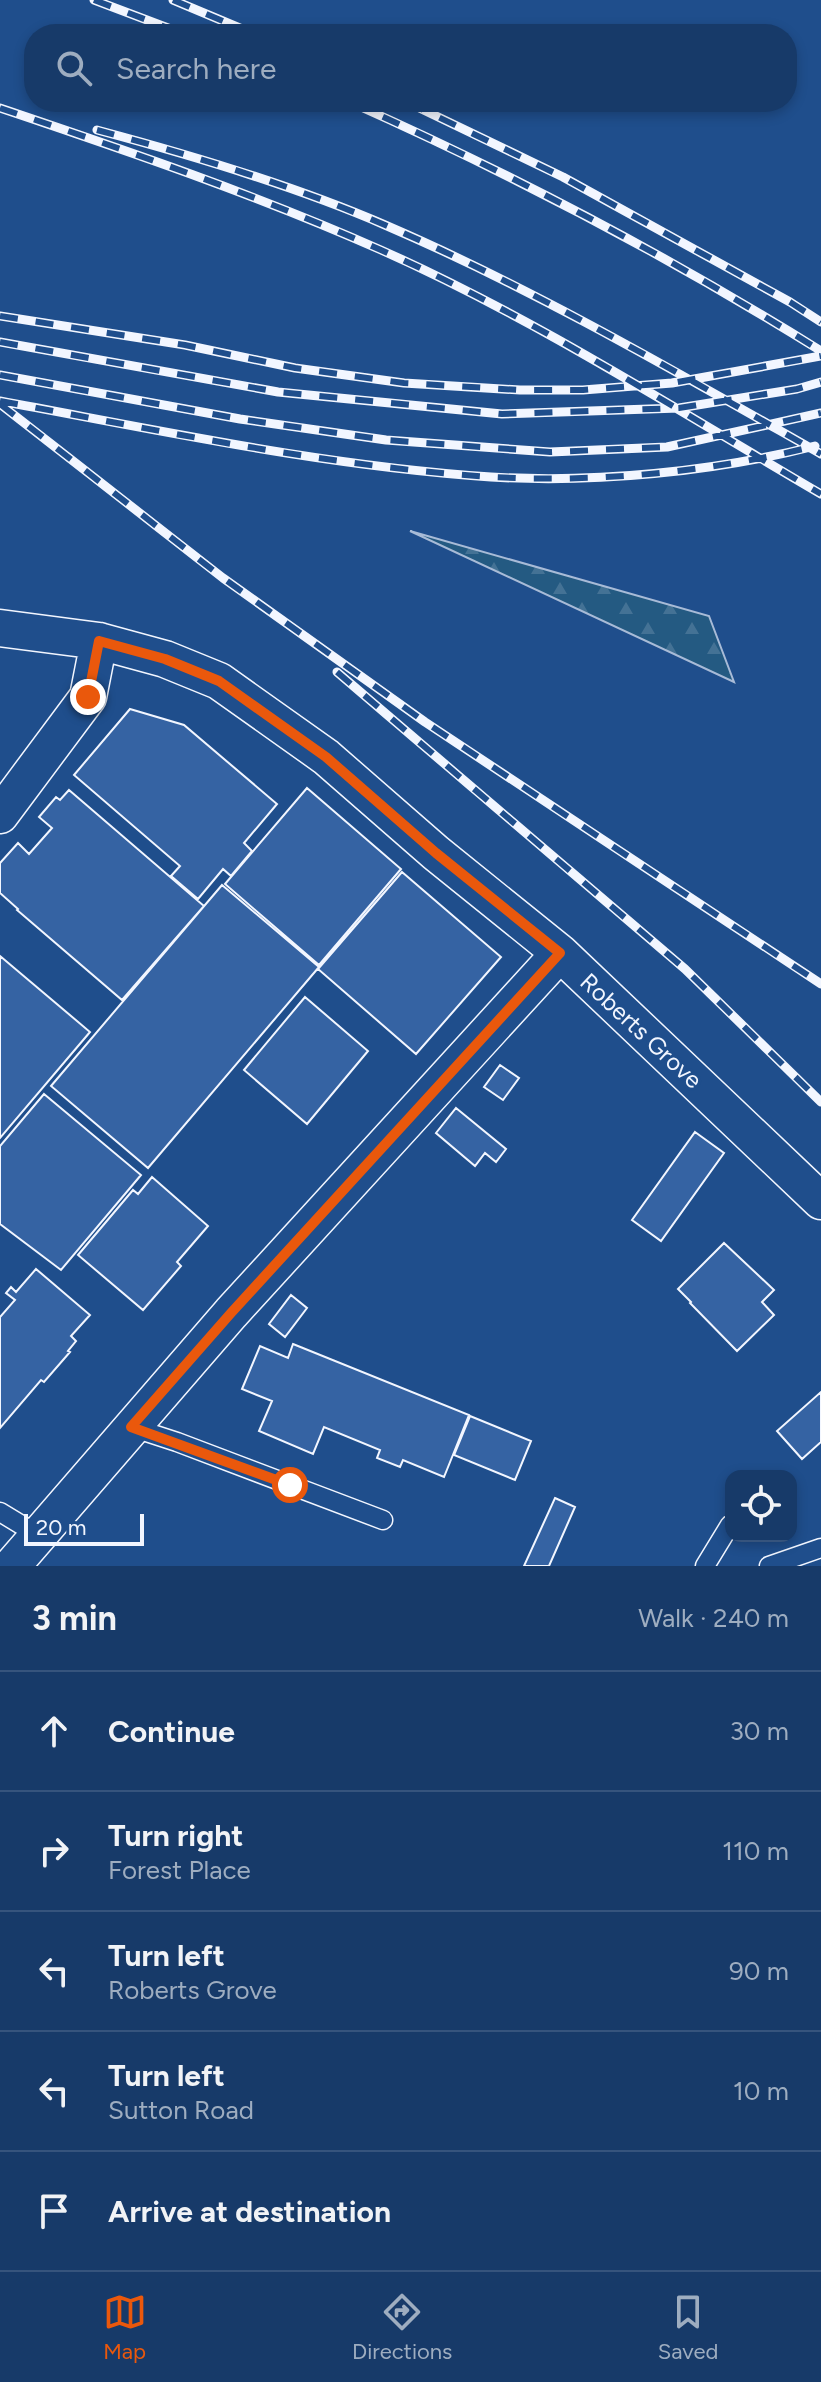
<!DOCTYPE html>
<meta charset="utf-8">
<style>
:root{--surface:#173a69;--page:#244571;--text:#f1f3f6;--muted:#9eadc0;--line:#36547d;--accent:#ea580c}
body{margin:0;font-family:Figtree,sans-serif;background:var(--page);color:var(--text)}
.controls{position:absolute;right:24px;bottom:24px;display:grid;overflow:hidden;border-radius:16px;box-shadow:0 4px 12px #0003}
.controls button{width:72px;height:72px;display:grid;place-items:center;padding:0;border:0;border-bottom:2px solid var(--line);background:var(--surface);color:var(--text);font:40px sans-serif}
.scale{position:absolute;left:24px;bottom:20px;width:120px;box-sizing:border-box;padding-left:8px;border:4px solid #f2f6ff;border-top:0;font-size:22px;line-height:28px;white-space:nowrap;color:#f2f6ff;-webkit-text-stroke:6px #1f4e8c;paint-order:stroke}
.stop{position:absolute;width:24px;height:24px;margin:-18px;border:6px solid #ea580c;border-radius:50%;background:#fff}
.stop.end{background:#ea580c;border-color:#fff;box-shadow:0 2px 8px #0008}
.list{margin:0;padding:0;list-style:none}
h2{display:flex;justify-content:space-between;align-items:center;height:104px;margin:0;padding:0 32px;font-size:34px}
h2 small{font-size:26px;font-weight:400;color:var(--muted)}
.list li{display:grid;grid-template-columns:52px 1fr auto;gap:24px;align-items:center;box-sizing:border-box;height:120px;padding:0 32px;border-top:2px solid var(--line)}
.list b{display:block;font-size:30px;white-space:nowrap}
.list p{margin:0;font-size:26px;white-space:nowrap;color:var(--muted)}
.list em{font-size:26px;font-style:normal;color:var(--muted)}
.icon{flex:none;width:44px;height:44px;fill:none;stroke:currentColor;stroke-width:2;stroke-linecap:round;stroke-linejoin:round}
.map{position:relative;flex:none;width:821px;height:1566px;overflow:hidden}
.search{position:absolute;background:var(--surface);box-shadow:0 4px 12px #0003;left:24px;right:24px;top:24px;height:88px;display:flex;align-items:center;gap:20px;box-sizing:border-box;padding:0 28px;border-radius:32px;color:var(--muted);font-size:30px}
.sheet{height:704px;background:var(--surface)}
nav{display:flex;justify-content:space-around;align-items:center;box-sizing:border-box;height:112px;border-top:2px solid var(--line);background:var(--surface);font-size:22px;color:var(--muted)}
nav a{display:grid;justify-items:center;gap:4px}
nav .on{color:var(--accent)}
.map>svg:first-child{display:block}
</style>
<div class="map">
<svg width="821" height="1566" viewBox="0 0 821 1566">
<defs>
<pattern id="forest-firs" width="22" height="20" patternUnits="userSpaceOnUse" patternTransform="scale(2)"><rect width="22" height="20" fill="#245a82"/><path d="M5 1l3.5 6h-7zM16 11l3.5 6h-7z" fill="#447295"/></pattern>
</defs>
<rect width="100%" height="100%" fill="#1f4e8c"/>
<path fill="url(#forest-firs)" stroke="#a8bbd7" stroke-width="2" d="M410,531L709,616L734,682Z"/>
<path fill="#3563a3" stroke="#f2f6ff" stroke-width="2" d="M130,709L184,725L277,804L244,843L252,851L231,876L223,869L198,899L171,876L180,866L74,775Z
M307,788L401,869L319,965L225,884Z
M69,790L204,906L122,1000L17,910L18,909L0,893V863L18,843L29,854L52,828L39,817L56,797L60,800Z
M402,872L501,957L416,1054L318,969Z
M222,885L319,967L148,1168L51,1086Z
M0,956L90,1032L0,1138Z
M305,997L368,1051L307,1124L244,1070Z
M500,1065L519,1078L503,1100L484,1087Z
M44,1094L141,1175L61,1270L0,1224V1146Z
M456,1108L506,1149L496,1162L485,1153L475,1166L436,1133Z
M695,1132L724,1153L661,1241L632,1220Z
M152,1177L208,1226L177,1262L181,1266L143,1310L78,1255L133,1190L138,1194Z
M724,1243L774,1290L762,1302L774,1315L737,1351L690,1303L691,1302L678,1289Z
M36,1269L90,1315L71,1336L76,1341L68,1351L70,1352L44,1382L41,1380L0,1428V1317L15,1300L6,1293L11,1287L16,1292Z
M291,1295L307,1308L285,1337L269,1324Z
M293,1344L469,1415L444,1477L403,1460L400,1467L377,1458L380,1450L324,1427L313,1454L259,1431L272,1401L242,1389L260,1346L288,1358Z
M821,1392V1442L802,1459L777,1431Z
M470,1416L531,1441L515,1480L454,1455Z
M555,1498L575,1507L549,1566H524Z"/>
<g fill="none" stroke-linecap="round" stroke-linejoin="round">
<defs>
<path id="lane" d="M131,1427L177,1442L383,1520
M0,1512L38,1535
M705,1566L730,1525
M769,1566L821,1548"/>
<path id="street" d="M0,628L99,641L165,659L219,681L326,757L436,853L560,953L821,1201
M0,815L88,697L99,641
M12,1566L231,1313L560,953"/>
</defs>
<use href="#lane" stroke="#f2f6ff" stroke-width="21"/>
<use href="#street" stroke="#f2f6ff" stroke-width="39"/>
<use href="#lane" stroke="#1f4e8c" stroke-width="18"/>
<use href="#street" stroke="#1f4e8c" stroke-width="36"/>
<defs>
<path id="rail" d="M94,0L184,34
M173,0L254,34
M350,102C512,174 670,257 821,351
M407,102L563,177L790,302L821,322
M0,108C128,151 257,195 381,250C534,318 677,410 821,494
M97,130C191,155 295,186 385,225C536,290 678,373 821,454
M0,316L185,345L295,368L404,383L520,390H583L672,383L821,356
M0,342L278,392L502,414L679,408L797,389L821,382
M0,375L240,419L386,440L550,452L667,447L821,413
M0,401C163,431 325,466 491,477C596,483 713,472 815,446
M0,404L223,578L425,722L821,984
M337,672L685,969L821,1102"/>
</defs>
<use href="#rail" stroke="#f2f6ff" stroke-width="9"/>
<use href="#rail" stroke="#1f4e8c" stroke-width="6" stroke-dasharray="18" stroke-linecap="butt"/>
</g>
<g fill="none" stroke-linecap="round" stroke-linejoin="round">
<path stroke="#ea580c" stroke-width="10" d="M88,697L99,641L165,659L219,681L326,757L436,853L560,953L231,1313L131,1427L290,1485"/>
</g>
<g text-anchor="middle" stroke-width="6" stroke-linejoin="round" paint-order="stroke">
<g font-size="24" fill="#f2f6ff" stroke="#1f4e8c">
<text transform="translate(641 1031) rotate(43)" y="8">Roberts Grove</text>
</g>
</g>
</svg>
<div class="controls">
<button><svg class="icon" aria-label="locate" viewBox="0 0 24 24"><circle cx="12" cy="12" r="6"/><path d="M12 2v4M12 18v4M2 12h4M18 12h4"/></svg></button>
</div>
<div class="scale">20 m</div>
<div class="stop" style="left:290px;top:1485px"></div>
<div class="stop end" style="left:88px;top:697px"></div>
<div class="search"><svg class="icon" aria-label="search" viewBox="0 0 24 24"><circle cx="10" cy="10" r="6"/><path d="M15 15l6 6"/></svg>Search here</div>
</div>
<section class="sheet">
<h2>3 min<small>Walk · 240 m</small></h2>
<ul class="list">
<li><svg class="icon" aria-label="ahead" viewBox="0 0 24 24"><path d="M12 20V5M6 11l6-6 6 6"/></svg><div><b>Continue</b></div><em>30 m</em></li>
<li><svg class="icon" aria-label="right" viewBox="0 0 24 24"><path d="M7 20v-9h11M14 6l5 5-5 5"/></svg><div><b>Turn right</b><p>Forest Place</p></div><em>110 m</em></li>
<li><svg class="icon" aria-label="left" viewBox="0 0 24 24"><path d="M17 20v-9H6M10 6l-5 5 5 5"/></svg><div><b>Turn left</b><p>Roberts Grove</p></div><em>90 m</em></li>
<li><svg class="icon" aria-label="left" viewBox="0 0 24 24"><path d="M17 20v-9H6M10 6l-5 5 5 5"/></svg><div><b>Turn left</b><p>Sutton Road</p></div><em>10 m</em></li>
<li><svg class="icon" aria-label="arrive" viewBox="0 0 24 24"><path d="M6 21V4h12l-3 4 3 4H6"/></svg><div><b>Arrive at destination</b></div></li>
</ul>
</section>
<nav>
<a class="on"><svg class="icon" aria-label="map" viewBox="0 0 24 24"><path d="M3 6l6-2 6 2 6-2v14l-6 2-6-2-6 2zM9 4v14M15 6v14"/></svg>Map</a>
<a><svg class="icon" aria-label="directions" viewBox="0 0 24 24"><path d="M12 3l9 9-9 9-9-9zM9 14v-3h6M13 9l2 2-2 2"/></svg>Directions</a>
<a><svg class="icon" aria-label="saved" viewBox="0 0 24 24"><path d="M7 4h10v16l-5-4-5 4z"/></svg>Saved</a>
</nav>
